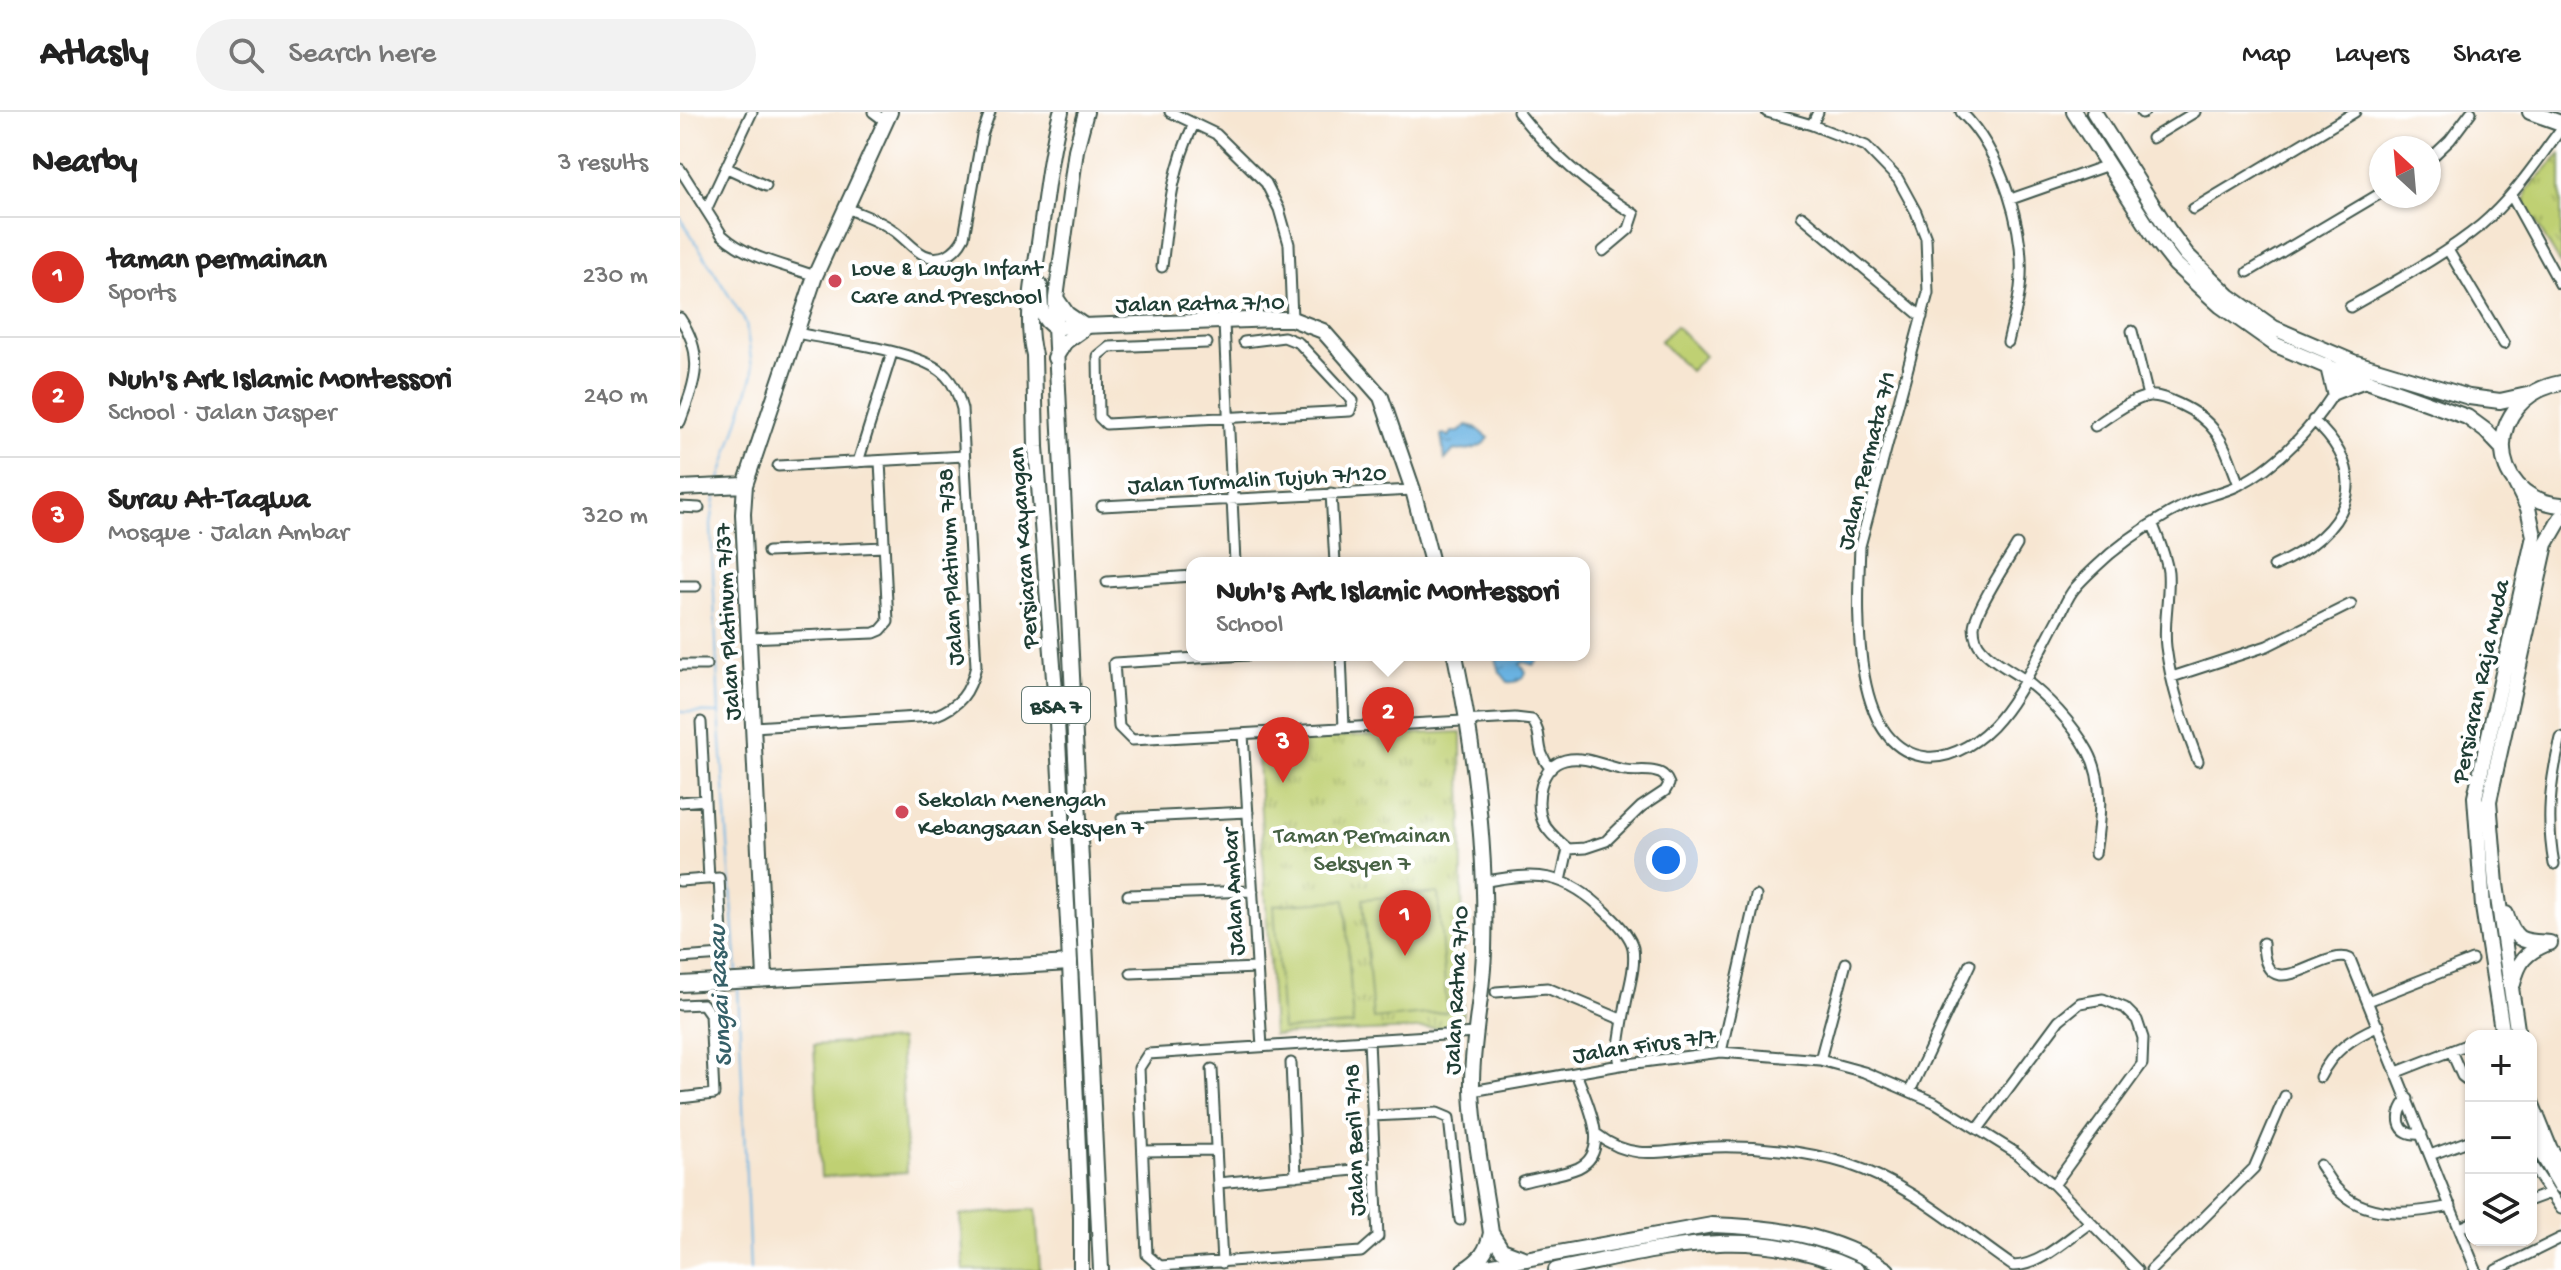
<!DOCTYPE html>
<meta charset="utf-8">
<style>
:root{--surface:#fff;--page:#f2f2f2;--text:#222;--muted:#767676;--line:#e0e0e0;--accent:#d93025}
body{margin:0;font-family:"Gochi Hand",sans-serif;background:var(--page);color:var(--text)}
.controls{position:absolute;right:24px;bottom:24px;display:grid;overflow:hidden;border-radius:16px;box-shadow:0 2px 6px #0004}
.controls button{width:72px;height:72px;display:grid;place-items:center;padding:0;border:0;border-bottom:2px solid var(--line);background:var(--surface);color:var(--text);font:40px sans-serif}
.compass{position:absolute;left:1689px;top:24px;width:72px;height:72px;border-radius:50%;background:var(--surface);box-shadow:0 2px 6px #0004;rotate:334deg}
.you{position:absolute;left:986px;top:748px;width:28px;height:28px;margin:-20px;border:6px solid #fff;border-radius:50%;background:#1a73e8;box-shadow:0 0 0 12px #1a73e833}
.badge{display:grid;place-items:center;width:52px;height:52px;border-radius:50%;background:var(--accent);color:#fff;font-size:26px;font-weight:700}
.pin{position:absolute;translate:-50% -66px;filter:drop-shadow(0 2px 4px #0008)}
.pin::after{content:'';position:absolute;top:42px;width:28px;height:24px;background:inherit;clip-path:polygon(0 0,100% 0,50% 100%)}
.popup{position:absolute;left:506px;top:445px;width:404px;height:104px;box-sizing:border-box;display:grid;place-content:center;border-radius:16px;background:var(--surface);filter:drop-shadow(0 2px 6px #0005);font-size:26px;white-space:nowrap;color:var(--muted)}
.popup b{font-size:30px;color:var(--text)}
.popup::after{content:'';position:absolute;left:50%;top:100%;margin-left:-16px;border:16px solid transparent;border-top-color:var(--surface)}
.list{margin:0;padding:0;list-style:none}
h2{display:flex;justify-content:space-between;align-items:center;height:104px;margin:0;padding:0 32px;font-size:34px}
h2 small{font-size:26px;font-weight:400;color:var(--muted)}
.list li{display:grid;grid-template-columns:52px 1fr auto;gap:24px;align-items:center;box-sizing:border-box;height:120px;padding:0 32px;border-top:2px solid var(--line)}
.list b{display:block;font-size:30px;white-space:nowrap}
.list p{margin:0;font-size:26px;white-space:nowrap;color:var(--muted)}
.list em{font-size:26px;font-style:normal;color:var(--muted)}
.icon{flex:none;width:44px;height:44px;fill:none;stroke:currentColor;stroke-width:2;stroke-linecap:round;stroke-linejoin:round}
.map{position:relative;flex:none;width:1881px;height:1158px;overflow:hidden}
header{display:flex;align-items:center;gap:48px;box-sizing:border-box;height:112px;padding:0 40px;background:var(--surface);border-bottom:2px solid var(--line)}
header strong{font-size:38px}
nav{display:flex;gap:44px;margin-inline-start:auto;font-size:28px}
.search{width:560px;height:72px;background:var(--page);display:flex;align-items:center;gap:20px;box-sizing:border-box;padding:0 28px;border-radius:44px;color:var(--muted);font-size:30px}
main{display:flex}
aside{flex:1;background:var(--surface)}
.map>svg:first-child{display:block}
</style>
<header>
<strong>Atlasly</strong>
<div class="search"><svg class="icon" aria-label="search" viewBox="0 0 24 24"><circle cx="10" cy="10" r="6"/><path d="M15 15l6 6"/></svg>Search here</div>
<nav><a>Map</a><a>Layers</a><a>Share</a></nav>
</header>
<main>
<aside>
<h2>Nearby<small>3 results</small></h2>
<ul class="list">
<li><span class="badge">1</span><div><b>taman permainan</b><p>Sports</p></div><em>230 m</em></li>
<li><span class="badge">2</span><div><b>Nuh's Ark Islamic Montessori</b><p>School · Jalan Jasper</p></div><em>240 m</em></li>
<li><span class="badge">3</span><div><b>Surau At-Taqwa</b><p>Mosque · Jalan Ambar</p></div><em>320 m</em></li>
</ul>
</aside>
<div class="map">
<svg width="1881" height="1158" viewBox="0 0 1881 1158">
<defs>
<pattern id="grass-tufts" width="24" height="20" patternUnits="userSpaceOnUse" patternTransform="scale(2)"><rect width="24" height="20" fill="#bfd073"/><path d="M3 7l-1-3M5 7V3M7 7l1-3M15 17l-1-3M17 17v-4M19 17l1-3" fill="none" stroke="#9baa5f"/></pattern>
<pattern id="water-ripples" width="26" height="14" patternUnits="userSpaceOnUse" patternTransform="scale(2)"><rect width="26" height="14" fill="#6bb3e2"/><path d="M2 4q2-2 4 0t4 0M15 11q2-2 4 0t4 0" fill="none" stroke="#5793b8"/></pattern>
</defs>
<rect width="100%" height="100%" fill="#fff"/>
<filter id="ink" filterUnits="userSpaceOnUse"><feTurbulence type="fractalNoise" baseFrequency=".0125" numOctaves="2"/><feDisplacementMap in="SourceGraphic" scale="16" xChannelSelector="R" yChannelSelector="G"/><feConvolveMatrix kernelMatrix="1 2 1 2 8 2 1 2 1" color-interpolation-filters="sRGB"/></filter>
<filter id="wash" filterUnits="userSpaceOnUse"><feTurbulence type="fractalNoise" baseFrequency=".006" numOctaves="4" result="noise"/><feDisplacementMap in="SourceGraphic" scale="32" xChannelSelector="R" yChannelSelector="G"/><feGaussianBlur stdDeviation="1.8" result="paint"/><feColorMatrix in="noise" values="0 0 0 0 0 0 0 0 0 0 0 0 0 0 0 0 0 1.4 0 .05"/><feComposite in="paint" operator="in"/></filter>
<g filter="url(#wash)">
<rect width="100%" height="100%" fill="#f7e6d2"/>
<path fill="url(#grass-tufts)" stroke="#6f8654" stroke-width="2" d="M1881,42V153L1845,91L1847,78Z
M781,620L783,915L593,923L577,628Z"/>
<path fill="#bfd073" stroke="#6f8654" stroke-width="2" d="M996,214L1025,244L1010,259L980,229Z
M758,781L767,900L693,907L683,787Z
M665,788L673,913L602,918L594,793Z
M220,928L227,1060L141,1065L134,933Z
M356,1097L360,1158H283L280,1103Z"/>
<path fill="url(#water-ripples)" stroke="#45788b" stroke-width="2" d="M787,313L795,315L809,326C802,336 786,340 774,338L765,348L761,323L764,322L769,325L772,320H779Z
M815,543H856L858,548L854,553L844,550L840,552L846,560C843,569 837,571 828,570L820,560Z"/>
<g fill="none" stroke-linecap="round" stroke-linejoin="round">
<path stroke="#6bb3e2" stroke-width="2" d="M0,105L66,211L73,262L40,367
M36,381L31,412L39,601L57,861
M0,600L39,601
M58,876L70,1158"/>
</g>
</g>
<g filter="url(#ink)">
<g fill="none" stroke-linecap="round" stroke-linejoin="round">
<defs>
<path id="street" d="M193,0L205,9
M490,0L536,22L586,71L599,97L609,132L612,207
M838,0C870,41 910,75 954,102L949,117L923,139
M1087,0L1132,13L1186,34L1218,67L1236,100L1246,126L1248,181L1180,434C1178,491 1168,637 1247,645C1274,647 1303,627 1319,607C1343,578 1359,541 1377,508C1383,498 1387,485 1395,476C1405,464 1418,453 1430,442C1453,423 1484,403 1511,390C1526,384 1542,381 1557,374C1605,350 1642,304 1668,258
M1281,0C1321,39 1347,120 1340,176C1338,194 1332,212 1328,230
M1462,1L1464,0
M1132,13L1138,0
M1472,26L1515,0
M1749,48L1770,28L1791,0
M47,56L86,74
M0,57L42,123C67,146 104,153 135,164
M1831,83L1880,172
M1331,87L1428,53
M167,96C182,103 200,108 213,118C231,130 242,153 267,143C275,139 280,133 284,125L302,23L310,0
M1513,97L1675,0
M26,98L72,0
M1122,104L1242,205
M1768,138L1824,232
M482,155C488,106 491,58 514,12
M1568,160L1701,81
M1670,195C1715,169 1762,145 1801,113C1833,86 1856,50 1881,17
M0,206C26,245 15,270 0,310
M544,211L555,451
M1452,219L1468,284
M527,231L429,235L418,244L419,305L426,312L670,299L673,289L619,231L604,225L564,230
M1415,314C1428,305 1453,286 1469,284C1479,283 1490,288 1499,292C1540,311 1544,333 1559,373
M178,350L212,241
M98,354L284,344
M651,381L655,451
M422,394L733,378
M0,395L19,396
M1473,413C1479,428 1486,444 1488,460C1490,485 1483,511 1486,535C1491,575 1504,612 1518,649
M1337,433C1327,450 1295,498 1294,515C1294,523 1297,532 1302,537C1312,549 1329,557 1342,566C1367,584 1393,612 1408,639C1425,670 1420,709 1415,742
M88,440L204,435
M1594,454C1665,422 1698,368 1633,308
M427,470L512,464
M0,474H16
M69,526L194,521L201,518L208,510L200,349
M568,543L434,551L439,615L452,628L835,606L852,608C865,625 853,636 871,657
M661,543L664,616
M0,553H26
M1492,565L1587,534L1671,492
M21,610L29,767
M73,615L254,604C280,594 290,581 296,554L282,297C279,285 275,273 266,264C243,238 152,229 117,221
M563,622L582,935
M0,690L25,688
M442,706L568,700
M1874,752C1866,708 1870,669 1881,626
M0,769L39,766L43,843L0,846
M881,769L888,737L905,736L926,729L961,695L985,679L989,672C986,665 983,661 976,660C966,657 955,660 945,658C925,655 907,643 885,648C860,654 854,690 863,710C868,721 879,729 888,737
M802,770C858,759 885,760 927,801C937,810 950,823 953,836C956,857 948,877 945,897C942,912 940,926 938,941L940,953
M448,783L573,779
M1583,831C1584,900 1645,834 1670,847L1796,1158
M451,861L577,856
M816,880L867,876L943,908
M1688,889L1792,848
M0,893L23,892L30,902L34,982L0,986
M689,928L698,1125L681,1140L480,1154L467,1143L459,956L468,942L795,921
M1771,939L1782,964L1791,971
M1041,940L1076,784
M1140,948L1166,851
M611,951L616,1064
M532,957L542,1151
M1717,960L1791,931
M1640,965C1653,939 1671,926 1699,914
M792,979L940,953L1041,940L1140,948L1184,960L1254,990L1333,1039L1374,1073L1457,1158
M1230,979L1290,852
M1728,987C1714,1003 1716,1025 1742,1022
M692,1004L757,1001L769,1006L780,1108
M1298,1017L1379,908L1400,891L1423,887L1445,896L1457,908L1463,926L1462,952L1374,1073
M918,1023C956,1053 991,1036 1035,1035C1077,1034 1127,1039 1168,1052C1232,1073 1279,1117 1333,1154C1360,1154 1388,1126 1410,1111
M463,1039L536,1038
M1750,1043L1791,1028
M1851,1052L1881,1097
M1640,1053C1645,1060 1649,1068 1655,1075C1684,1108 1733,1102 1771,1094
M843,1070C861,1065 882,1063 898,1056C934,1039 905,987 896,961
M538,1071L695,1056
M1851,1088L1870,1081
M1780,1116L1791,1111
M1471,1158L1574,1056L1605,984
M1816,1158L1881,1126"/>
<path id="secondary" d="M1394,0L1477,129L1495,152L1541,194L1596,233L1648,255L1787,305L1806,319L1823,337
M1414,0L1489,119L1507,143L1549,184L1594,216L1673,250L1789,285L1820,289L1847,283
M1850,0L1881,11
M375,215L596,207H612L643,219L701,285L733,378L752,451
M1648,255L1654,280L1685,268
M1881,271C1803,285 1804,386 1881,393
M0,376L65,373
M775,543C795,640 807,738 804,838C803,884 791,930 792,977C793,1021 805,1076 811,1121C807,1140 800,1148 784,1158
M1826,802C1835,831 1842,829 1870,831
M85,866L63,402L65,373L135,164L210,0
M0,872L390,851
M1833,872C1838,850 1845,841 1866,832
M1823,924L1803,795L1795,685L1854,424L1848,396L1835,370
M1838,924L1816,772L1809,689L1866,432L1881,406
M1851,990L1870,1037L1881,1053
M1851,1023L1881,1074
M811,1121L822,1138L846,1147"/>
<path id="primary" d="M381,0C370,41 366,82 360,124C355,162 344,205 354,243L356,335L376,592L389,829L401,1106V1158
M406,0L396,38L376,186L375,215L421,1158
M360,174C361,191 358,207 375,215
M375,246L385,230L406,215L387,202L376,186
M785,1158L1032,1113C1094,1115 1154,1123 1207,1158
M876,1158C984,1137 1069,1109 1176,1158"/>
</defs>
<use href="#street" stroke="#3f564c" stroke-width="13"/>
<use href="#secondary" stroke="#3f564c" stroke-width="18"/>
<use href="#primary" stroke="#3f564c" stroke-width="18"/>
<use href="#street" stroke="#fff" stroke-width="9"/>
<use href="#secondary" stroke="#fff" stroke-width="14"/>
<use href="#primary" stroke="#fff" stroke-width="14"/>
</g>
</g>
<g fill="#d1495b" stroke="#fff" stroke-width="3">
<circle cx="155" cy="169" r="8"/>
<circle cx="222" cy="700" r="8"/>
</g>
<g text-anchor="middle" stroke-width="8" stroke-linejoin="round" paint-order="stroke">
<rect fill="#fff" stroke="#627771" stroke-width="2" x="342" y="575" width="68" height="36" rx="6"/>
<g font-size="22" font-weight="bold" fill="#1f3d34">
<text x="376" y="601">BSA 7</text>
</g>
<g font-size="24" fill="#1f3d34" stroke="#fff" text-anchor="start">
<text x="171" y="163">Love &amp; Laugh Infant<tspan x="171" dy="28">Care and Preschool</tspan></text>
<text x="238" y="694">Sekolah Menengah<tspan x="238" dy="28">Kebangsaan Seksyen 7</tspan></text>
</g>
<g font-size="24" fill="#1f3d34" stroke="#fff">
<text transform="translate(520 190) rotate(-1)" y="8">Jalan Ratna 7/10</text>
<text transform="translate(1185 348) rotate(-76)" y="8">Jalan Permata 7/1</text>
<text transform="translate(577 366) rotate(-3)" y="8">Jalan Turmalin Tujuh 7/120</text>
<text transform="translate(342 436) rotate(-94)" y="8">Persiaran Kayangan</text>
<text transform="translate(269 455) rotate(-93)" y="8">Jalan Platinum 7/38</text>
<text transform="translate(46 510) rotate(-93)" y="8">Jalan Platinum 7/37</text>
<text transform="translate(1799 569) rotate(-78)" y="8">Persiaran Raja Muda</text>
<text transform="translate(552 780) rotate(-93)" y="8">Jalan Ambar</text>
<text transform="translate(775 878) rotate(-87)" y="8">Jalan Ratna 7/10</text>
<text transform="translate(964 932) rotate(-8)" y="8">Jalan Firus 7/7</text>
<text transform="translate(673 1028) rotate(-92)" y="8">Jalan Beril 7/18</text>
</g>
<g font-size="24" fill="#476244" stroke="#fff">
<text x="682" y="730">Taman Permainan<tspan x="682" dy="28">Seksyen 7</tspan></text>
</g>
<g font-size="26" font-style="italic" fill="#366068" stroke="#fff">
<text transform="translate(38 884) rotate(-93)" y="9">Sungai Rasau</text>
</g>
</g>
</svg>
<div class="controls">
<button>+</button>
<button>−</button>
<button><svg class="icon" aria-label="layers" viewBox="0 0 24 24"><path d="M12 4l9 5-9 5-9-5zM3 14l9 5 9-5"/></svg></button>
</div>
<svg class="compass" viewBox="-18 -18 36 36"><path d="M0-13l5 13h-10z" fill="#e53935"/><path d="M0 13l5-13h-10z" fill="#767676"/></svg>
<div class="you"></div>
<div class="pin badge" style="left:725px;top:844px">1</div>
<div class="pin badge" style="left:708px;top:641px">2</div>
<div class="popup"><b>Nuh's Ark Islamic Montessori</b>School</div>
<div class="pin badge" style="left:603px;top:671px">3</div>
</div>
</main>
